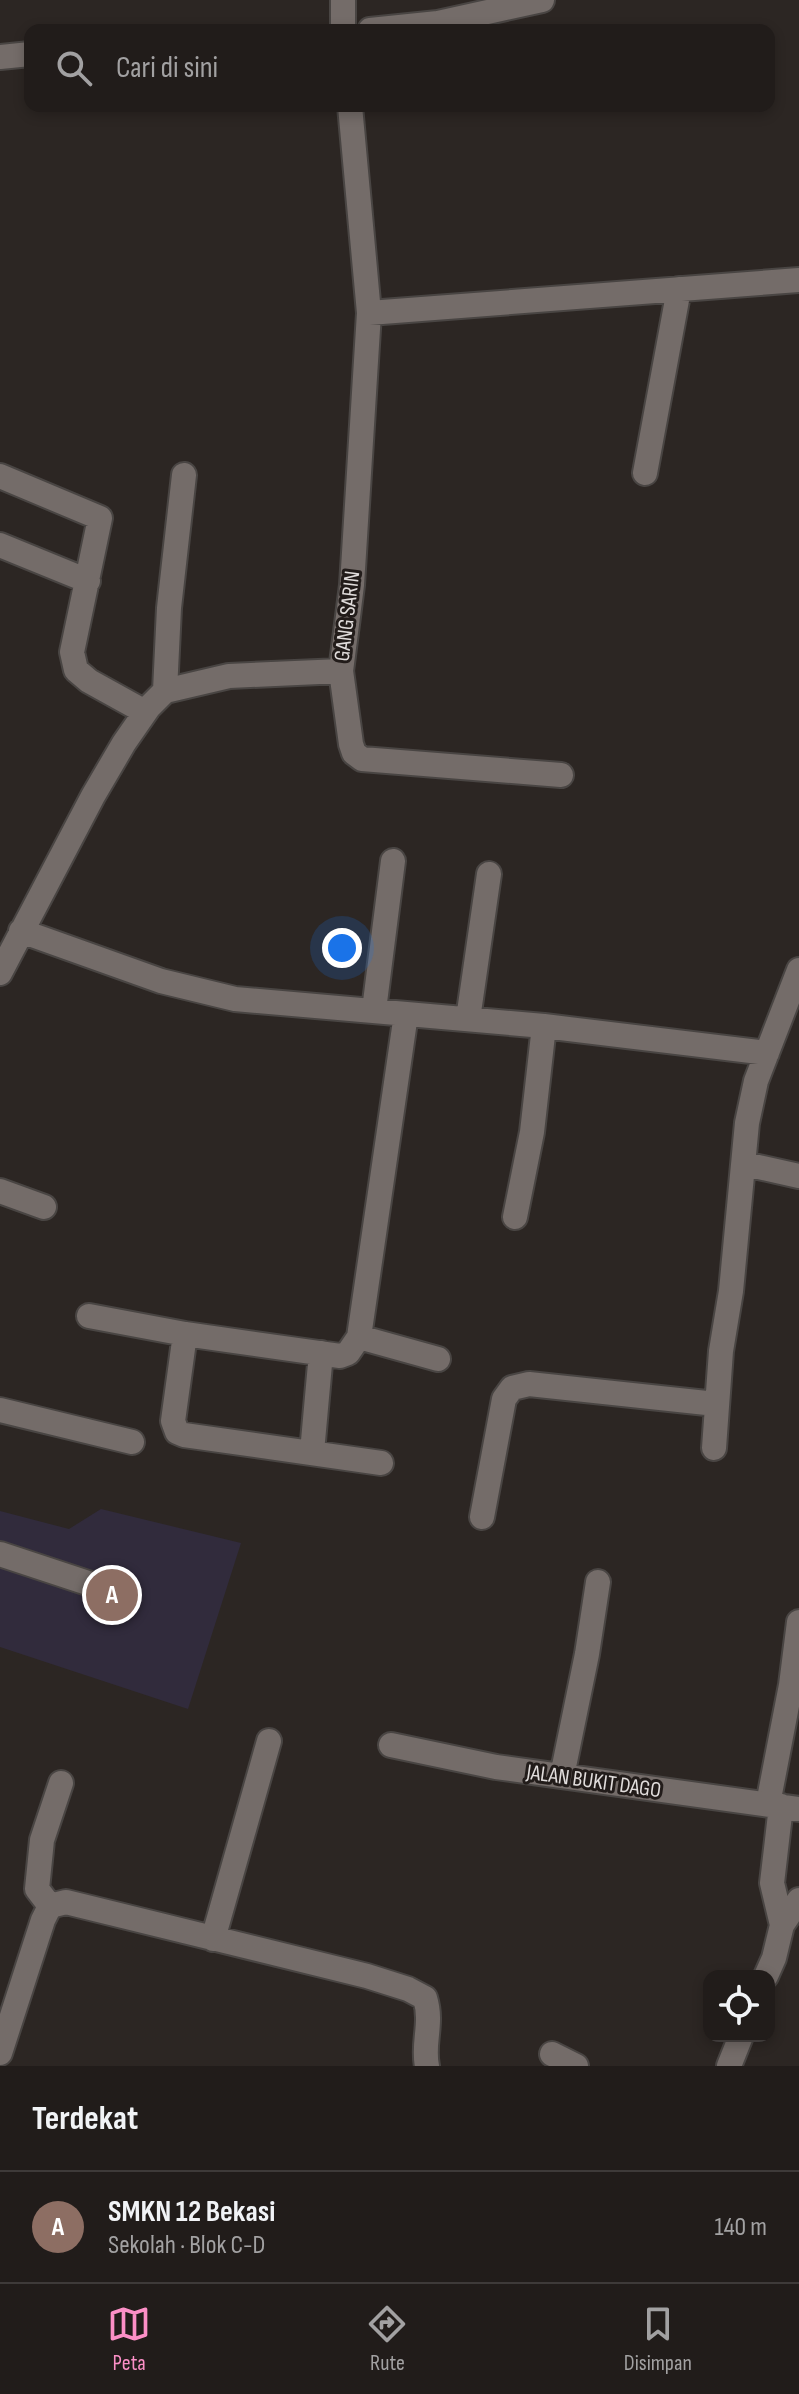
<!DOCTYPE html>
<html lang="id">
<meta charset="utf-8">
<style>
:root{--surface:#211c1a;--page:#2d2927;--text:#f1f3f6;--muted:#a2a1a2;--line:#3e3a39;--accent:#fb8fc6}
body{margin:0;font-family:"Sofia Sans Condensed",sans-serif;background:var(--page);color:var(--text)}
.controls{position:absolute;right:24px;bottom:24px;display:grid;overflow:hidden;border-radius:16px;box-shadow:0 4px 12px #0003}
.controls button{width:72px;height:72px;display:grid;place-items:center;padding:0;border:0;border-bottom:2px solid var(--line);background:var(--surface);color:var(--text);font:40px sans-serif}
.you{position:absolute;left:342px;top:948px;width:28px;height:28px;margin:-20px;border:6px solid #fff;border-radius:50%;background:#1a73e8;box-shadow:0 0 0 12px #1a73e833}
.badge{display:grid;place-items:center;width:52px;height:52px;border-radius:50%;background:var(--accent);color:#fff;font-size:26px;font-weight:700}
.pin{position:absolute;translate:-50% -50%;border:4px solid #fff;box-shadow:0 2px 8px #0006}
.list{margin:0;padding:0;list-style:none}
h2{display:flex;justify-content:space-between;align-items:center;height:104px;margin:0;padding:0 32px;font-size:34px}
h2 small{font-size:26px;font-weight:400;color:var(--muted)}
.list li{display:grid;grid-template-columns:52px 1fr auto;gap:24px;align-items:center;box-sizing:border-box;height:112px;padding:0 32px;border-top:2px solid var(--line)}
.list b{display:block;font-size:30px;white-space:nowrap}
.list p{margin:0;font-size:26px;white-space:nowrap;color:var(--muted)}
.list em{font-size:26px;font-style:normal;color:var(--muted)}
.icon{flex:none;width:44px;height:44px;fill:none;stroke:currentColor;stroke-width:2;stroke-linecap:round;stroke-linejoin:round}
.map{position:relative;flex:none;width:799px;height:2066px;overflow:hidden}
.search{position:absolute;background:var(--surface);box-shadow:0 4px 12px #0003;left:24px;right:24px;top:24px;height:88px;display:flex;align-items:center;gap:20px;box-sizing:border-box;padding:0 28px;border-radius:16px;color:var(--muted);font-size:30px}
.sheet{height:216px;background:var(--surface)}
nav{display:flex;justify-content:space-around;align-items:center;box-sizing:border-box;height:112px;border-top:2px solid var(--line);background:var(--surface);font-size:22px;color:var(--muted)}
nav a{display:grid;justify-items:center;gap:4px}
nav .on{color:var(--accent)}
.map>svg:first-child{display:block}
</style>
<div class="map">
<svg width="799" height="2066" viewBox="0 0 799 2066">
<rect width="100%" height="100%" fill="#2c2623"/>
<path fill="#312b3c" d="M101,1509L241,1543L188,1709L0,1647V1511L69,1529Z"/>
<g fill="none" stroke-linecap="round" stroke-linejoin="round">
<defs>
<path id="minor" d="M343,0V30
M370,30L438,23L542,0
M0,57L30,54
M369,313L799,280
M645,473L679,289
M0,476L100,518L72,652L76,670L89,681L145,712
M0,545L88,581
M341,671L351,744L354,753L362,759L561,775
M165,691L169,608L184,475
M21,931L161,981L235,999L544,1026L767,1053
M0,973L93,796L124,743L149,707L165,691L229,676L341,671L352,585L369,313L350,106
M374,1010L393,861
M468,1019L489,874
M745,1164L799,1176
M0,1191L44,1207
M515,1217L532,1132L544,1026
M89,1316L185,1334L340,1356L348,1353L359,1337L406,1014
M185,1334L173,1421L177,1432L184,1435L381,1463
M359,1337L438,1359
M0,1410L132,1442
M714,1448L721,1351L731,1291L747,1123L756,1081L799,970
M312,1452L321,1353
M482,1517L504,1399L512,1388L529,1384L716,1404
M0,1554L121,1594
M391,1745L496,1767L799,1809
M562,1776L587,1654L598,1582
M768,1804L791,1685L799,1622
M781,1806L772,1883L782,1925
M50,1906L37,1889L42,1840L61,1783
M213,1939L269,1741
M766,1976L774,1958L782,1925L799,1900
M0,2053L43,1920L50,1906L66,1902L367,1976L408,1989L425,1998C433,2024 422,2043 427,2066
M552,2054L576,2066
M729,2066L741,2036"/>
</defs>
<use href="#minor" stroke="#494543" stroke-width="28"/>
<use href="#minor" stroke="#746c69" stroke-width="24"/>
</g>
<g text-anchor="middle" stroke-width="6" stroke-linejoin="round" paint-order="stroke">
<g font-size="22" fill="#e1dddc" stroke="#221c1a">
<text transform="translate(346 616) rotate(-83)" y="8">GANG SARIN</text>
<text transform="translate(594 1780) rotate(8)" y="8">JALAN BUKIT DAGO</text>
</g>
</g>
</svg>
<div class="controls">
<button><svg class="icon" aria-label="locate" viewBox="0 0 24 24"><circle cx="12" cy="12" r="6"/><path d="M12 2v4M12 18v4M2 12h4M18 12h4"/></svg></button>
</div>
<div class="you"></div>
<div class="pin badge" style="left:112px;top:1595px;background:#8d6e63">A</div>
<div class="search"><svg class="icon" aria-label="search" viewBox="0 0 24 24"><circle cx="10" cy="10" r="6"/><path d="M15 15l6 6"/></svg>Cari di sini</div>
</div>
<section class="sheet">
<h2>Terdekat<small></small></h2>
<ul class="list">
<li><span class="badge" style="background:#8d6e63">A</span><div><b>SMKN 12 Bekasi</b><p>Sekolah · Blok C-D</p></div><em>140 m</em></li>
</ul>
</section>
<nav>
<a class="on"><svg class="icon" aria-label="map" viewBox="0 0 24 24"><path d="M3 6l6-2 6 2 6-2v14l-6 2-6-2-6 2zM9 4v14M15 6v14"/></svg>Peta</a>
<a><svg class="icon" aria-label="directions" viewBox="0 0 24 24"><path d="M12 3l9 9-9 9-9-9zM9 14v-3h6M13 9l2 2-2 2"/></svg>Rute</a>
<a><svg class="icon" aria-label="saved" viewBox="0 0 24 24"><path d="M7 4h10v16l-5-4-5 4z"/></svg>Disimpan</a>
</nav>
